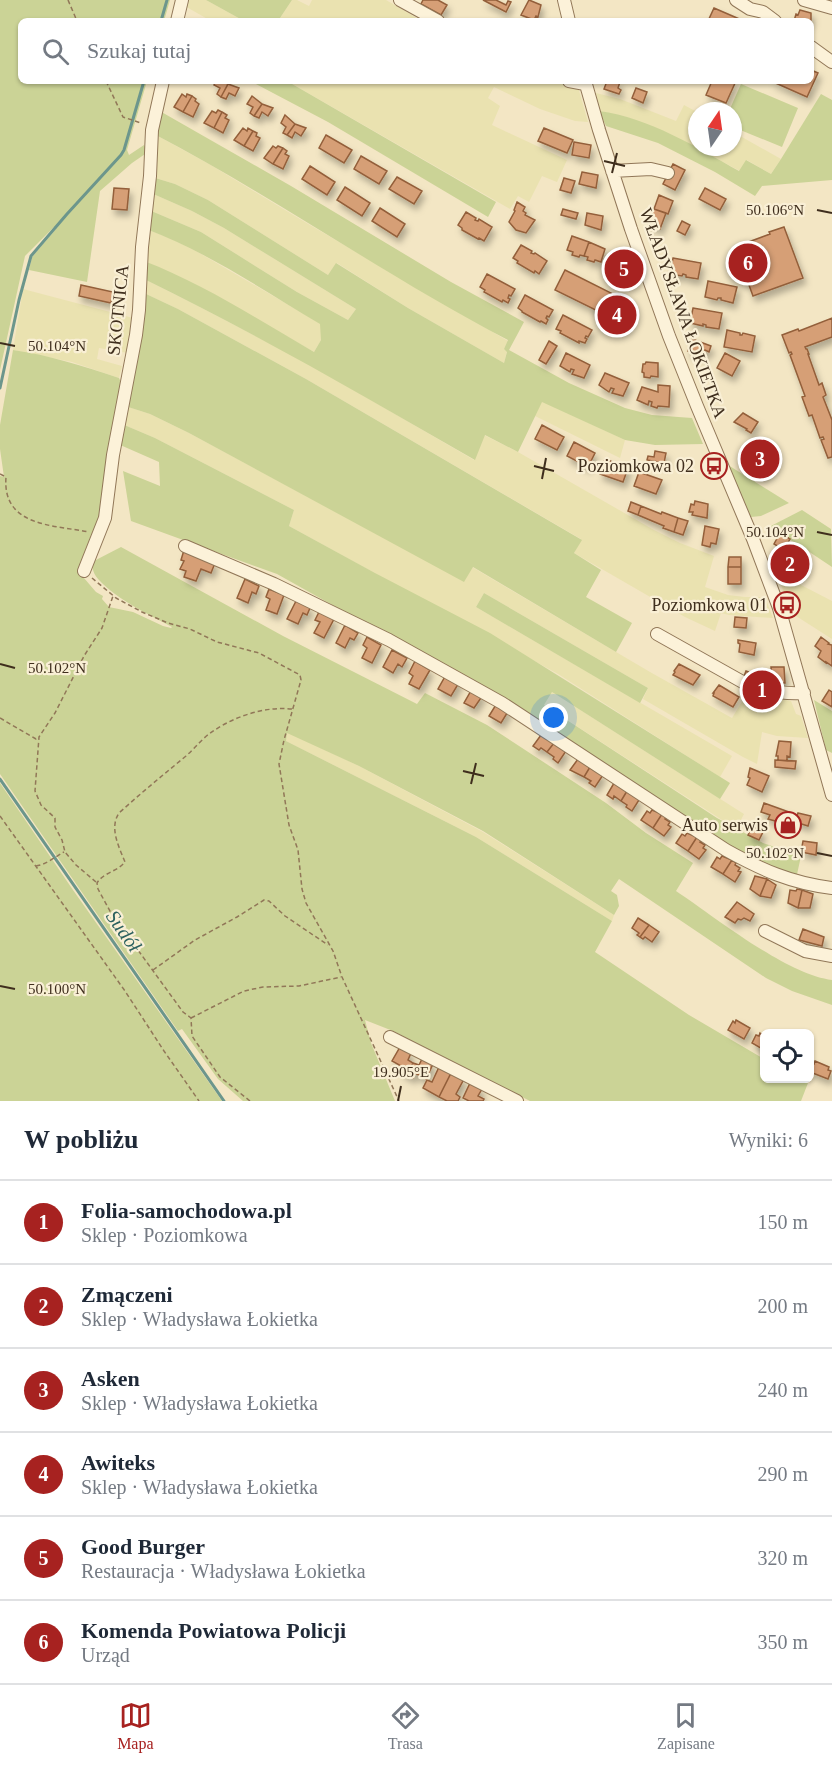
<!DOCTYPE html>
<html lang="pl">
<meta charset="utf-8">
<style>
:root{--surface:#fff;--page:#f2f2f3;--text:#1f2937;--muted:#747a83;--line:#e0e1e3;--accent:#a72220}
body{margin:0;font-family:"Times New Roman",serif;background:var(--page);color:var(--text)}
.controls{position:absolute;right:18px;bottom:18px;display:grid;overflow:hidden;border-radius:9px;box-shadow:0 2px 4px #0004}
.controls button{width:54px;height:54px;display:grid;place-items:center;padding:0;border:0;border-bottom:2px solid var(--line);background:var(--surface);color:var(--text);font:30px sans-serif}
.compass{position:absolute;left:688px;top:102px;width:54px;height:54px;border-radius:50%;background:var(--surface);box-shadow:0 2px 4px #0004;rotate:13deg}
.you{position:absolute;left:554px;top:718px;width:21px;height:21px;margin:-15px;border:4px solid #fff;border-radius:50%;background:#1a73e8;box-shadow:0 0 0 9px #1a73e833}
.badge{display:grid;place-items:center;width:39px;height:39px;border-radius:50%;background:var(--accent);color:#fff;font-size:20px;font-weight:700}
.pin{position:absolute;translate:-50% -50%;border:3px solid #fff;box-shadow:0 2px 6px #0006}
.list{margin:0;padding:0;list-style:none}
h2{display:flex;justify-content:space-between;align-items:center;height:78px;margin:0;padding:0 24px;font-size:26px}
h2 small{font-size:20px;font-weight:400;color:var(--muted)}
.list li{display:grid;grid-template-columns:39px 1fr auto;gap:18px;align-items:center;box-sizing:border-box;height:84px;padding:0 24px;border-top:2px solid var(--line)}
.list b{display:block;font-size:22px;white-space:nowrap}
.list p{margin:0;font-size:20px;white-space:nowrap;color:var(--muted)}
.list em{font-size:20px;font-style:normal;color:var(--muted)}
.icon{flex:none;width:33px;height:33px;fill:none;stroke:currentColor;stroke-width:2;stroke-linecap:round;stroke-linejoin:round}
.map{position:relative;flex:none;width:832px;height:1101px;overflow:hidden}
.search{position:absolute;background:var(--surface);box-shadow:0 2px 4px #0004;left:18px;right:18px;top:18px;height:66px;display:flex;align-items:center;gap:15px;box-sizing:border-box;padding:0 21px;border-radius:9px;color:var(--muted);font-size:22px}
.sheet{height:582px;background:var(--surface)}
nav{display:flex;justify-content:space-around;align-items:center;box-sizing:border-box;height:84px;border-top:2px solid var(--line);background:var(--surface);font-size:16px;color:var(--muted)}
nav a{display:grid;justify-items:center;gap:3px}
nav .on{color:var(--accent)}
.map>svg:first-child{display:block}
</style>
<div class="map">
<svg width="832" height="1101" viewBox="0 0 832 1101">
<defs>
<filter id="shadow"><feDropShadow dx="3" dy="5.5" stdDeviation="3" flood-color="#0004"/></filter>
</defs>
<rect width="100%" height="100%" fill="#f3e6c4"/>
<path fill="#eae2b0" d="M184,0H206L244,21H211L183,5Z
M292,0H297L309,6L312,0H386L422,21H278Z
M287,81H559L578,87L588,122L575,121L540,109L494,87L488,98L500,106L492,125L567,160L557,182L542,176L529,202L518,196L510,209Z
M596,93L620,99L676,121L684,105L697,112V147H733V132L781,159L771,174L747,160L740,171L668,133L626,117L599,111Z
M154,134L209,164L310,225L508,341L504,349L507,351L504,363L408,308L337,263L328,275L208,200L175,184L152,177Z
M151,193L192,211L224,228L356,309L348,320L297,292L201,232L149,210Z
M146,229L170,238L196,251L321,324V340L314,352L198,286L144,261Z
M144,279L194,304L309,364L474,460L484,435L518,452L654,530L680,543L714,556L705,587L728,595L745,597H765L773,618L729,615L721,613L715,631L685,617L574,553L581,539L306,379L178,309L144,293Z
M23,289L133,318L128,353L99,348L97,359L122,366L119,378L72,362L13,350Z
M542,401L625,440L620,458L535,416Z
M125,406L150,414L189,433L464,581L472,567L650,672L732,718L749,690L769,697L791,701L796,714L801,716L808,738L777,736L762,732L757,764L743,757L643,699L648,688L484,593L476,607L732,756L720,777L558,674L289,526L294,510L155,438L122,424Z
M776,572L832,601V639L796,616L788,603Z
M552,692L744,814L736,829L544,705Z
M287,732L359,766L483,832L614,915L612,921L476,837L286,741Z"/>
<path fill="#cbd396" d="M0,0H170L164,21H21V81H147L127,150L129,155L144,145L148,152L132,163L100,191L87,282L29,270L32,257L56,229L54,227L25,256L0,370Z
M206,0H292L278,21H244Z
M250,81H287L496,202L488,217L328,122Z
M741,84L798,108L782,147L733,127V111H729Z
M821,94L832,100V180L762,186L755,196L715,172L658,143L606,126L599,111C650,118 696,147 739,171L746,160L771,174L781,159Z
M158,110L291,186L451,282L524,322L509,350L569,383L625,408L652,415L692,418L703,444L655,445L625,440L542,402L518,452L485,435L475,460C366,397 257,334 144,279V261C204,284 259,320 314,352L321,340L320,324C264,291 208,252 146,229L149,210L201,232L297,292L348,320L356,309L224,228L192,211L151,193L152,177L175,184L208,200L328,275L336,263L408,308L504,363L507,352L504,349L508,340C387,277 275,197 154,134Z
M144,293L178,309L306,379L582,540L574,553L601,570L586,597L632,623L616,652L473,567L464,582L189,433L150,414L125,406Z
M13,350C49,355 83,366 119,378L123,387L103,513L93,535H91L78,571L96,592L103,596L102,599L109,607L133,612L163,626L171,628L172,627C148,614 118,600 99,580C94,575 92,569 92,562L121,547L283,636L417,704L425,693L487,725L606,803L646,833L693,863L676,891C715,917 787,975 832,980V1005L792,991L766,978L619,879L611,891L617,895L619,906L614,915L483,831L359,766L287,733L286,741L476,837L612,921L595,952L689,1015L764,1059V1078L799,1079L808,1083L801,1101H530L393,1031L365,1020L371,1043L395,1101H243L218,1079L182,1029L178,1031L0,774V476L4,477L0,449V425Z
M122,424L155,438L294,510L289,526L375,573L490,633L730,783L720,799L552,692L544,705L717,818L763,843L801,856L796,879L728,846L502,700L277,574L131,521L123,471L160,486L159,462L118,444Z
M728,465L789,503L761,516L751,517Z
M802,510L831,529L832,567L796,543L767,528Z
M484,593L648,688L640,703L476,607Z
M814,700L832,711V753L826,750Z
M0,783L73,890L222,1101H0Z"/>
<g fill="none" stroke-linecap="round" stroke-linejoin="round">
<path stroke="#6c968c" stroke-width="3" d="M161,21L167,0
M0,388L19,300L31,256L67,214L121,155L124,150L144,81
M0,779L224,1101"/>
</g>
<path fill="#d69f76" stroke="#935f3a" stroke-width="1.5" filter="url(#shadow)" d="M423,0H438L447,5L441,15L421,4Z
M483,0H496L506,5L508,1L511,2L506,12Z
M529,0L541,5L538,17L536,16L534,20L521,15Z
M714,8L744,21H708Z
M800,10L811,13V21H794L796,14L798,15Z
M811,70L818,73L807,97L771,81H811Z
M216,81H222L228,84L221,97L217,94L220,88L214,85Z
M607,81L620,82L618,88L621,90L619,94L604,89Z
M712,81H736L726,103L706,95Z
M228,84L239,88L235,96L229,93L226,99L221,97Z
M636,88L647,92L643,103L632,98Z
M182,94L186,97L187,94L192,96L183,112L174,107Z
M192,96L196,99L195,101L199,104L193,117L183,112Z
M252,96L262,104L254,116L250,113L253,107L247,104Z
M262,104L273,108L268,116L262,112L259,118L254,116Z
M218,110L222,112L214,128L204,123L212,111L216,113Z
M222,112L227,115L225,118L229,120L223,133L214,128Z
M285,115L295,124L287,135L283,133L286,127L281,123Z
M295,124L306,128L301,136L295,132L292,138L287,135Z
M243,128L247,131L248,128L253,131L244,146L234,140Z
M544,128L573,140L567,153L538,141Z
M253,131L257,133L256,136L260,138L253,151L244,146Z
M326,135L352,150L344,163L319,148Z
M574,142L591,145L589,158L572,155Z
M273,146L276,148L278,146L283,148L273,164L264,158Z
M283,148L287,151L285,154L289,156L283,169L273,164Z
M361,156L387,171L379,184L354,169Z
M673,164L685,170L675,190L663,184Z
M310,166L335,182L327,195L302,179Z
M582,172L598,175L596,188L579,184Z
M397,177L422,191L414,204L389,189Z
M564,178L575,181L571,193L560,190Z
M345,187L370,203L362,216L337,200Z
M114,188L129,189L127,210L112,209Z
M705,188L726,199L720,210L699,199Z
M659,195L673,201L668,214L654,209Z
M517,202L525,207L523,211L526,213L525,215L535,220L526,233L516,230L509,222L515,211L514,210Z
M380,208L405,224L397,237L372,221Z
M563,209L578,213L576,219L561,215Z
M654,209L666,213L660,229L648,224Z
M466,212L476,218L475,220L478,221L479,219L492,227L484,241L479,238L478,239L462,230V228L458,225Z
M587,213L603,216L601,230L585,225Z
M682,221L690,225L685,235L677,231Z
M784,227L803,278L753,296L735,247L770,234L769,232Z
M572,236L589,242L584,256L580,255L579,257L572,255L573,252L567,250Z
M589,242L605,249L601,262L595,260L594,262L587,260L588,257L584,256Z
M521,245L532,251L531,253L534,254L535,253L547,261L539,274L535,271L534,273L517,263L518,261L513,258Z
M673,258L701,263L698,279L686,277V275L683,274L682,276L670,274Z
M565,270L613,294L608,305L624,313L620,322L555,290Z
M487,274L515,289L511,296L509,295L508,298L510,299L508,303L503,300L502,302L484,292L485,290L480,287Z
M708,281L737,287L733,303L721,300V298H718L717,300L705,297Z
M81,285L113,292L111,303L79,296Z
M525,295L553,310L549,317L547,316L546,318L548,320L546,324L541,321L540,322L522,312V311L518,308Z
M693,308L722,313L719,329L706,327V325L703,324V326L690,323Z
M563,315L592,330L588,337L586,336L585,338L587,339L585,343L579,341V343L560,333L561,331L556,329Z
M832,318V337L805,347L806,349H807L809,354H808L819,385L822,383L826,395L823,397L832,420V457L828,458L821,440L824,439L823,437L820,438L812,415L809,416L802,397L805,396L790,355L792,354L791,352L789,353L782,335L798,329L799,331Z
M727,330L740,333V335H742L743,333L755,336L752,352L724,347Z
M692,339L711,346L709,352L705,350L703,356L688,351Z
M549,341L557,346L546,364L539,360Z
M566,353L590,365L584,378L572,374L574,370L571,369L570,372L560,366Z
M725,353L740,361L732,376L717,368Z
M646,362L658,363V377L651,376L650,378L644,377V373L642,372L643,364H645Z
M605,373L629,383L623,396L612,393L614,389L611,388L609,392L599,385Z
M658,385L670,386L669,407L658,406L657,408L651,406L652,402L649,401L648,405L637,400L642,387L658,392Z
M743,413L758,422L751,433L746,430L747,429L734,422Z
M542,425L564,437L557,450L535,439Z
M574,442L595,453L588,467L567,456Z
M655,451L666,453L664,463L647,460L648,456L654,457Z
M757,451L768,458L767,460L771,463L763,475L748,466Z
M605,459L628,468L623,482L600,474Z
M639,472L662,480L656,494L634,486Z
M695,501L708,504L707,518L692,515L693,512H689L691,504L694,505Z
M631,502L641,506L638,515L628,511Z
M641,506L661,514L662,512L678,518L674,532L663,528L664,526L638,515Z
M678,518L688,521L683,535L674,532Z
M705,526L719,529L716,544L711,543L710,547L702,545Z
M780,533L790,539L784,550L774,544Z
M184,550L215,563L211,573L201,569L196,581L184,577L186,571L180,569L184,561L181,560Z
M729,557H741V567H728Z
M786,557L798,564L793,572L790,571L791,569L782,563Z
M728,567H741V584H728Z
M245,579L259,586L256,594L252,592L248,603L237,598Z
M269,589L284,595L277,614L266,610L270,599L266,597Z
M297,599L310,608L307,615L303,613L298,624L287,619Z
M319,612L334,619L324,638L314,633L320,622L315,620Z
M735,617L747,618L746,628L734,627Z
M345,625L358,633L354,640L350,638L345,648L336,643Z
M367,637L381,645L372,663L362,658L367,648L363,645Z
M821,637L829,643L828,644L832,645V666L826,662V663L818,657L821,651L815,646Z
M738,640L756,643L754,655L739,652L740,644L738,643Z
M392,650L407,658L402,667L398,664L393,673L383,667Z
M415,661L430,670L419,689L409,684L413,676L409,673Z
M679,664L700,675L693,685L673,675L675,672L674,671Z
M771,667H784L785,683H772Z
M746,671L762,677L759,685L743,679Z
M447,673L460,681L451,696L438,689Z
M719,685L739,697L733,707L713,696L714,693H713Z
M472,689L483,695L474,708L464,703Z
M829,690L832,692V707L822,701Z
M497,703L509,710L501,723L489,716Z
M541,735L554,743L547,752L541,748L539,750L533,746Z
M779,741L791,742L790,757L787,756V761L778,760V756H776Z
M554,743L566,751L558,763L553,759L554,757L547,752Z
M578,759L590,767L584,777L570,770Z
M775,760L796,761L795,769L775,767Z
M590,767L603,775L595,787L589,783L591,781L584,777Z
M750,768L769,776L762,792L747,785L750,778L748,777Z
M614,783L627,791L621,801L614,796L613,799L607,795Z
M627,791L639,800L632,811L626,807L627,805L621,801Z
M764,803L789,812L786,824L768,819L770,815L761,812Z
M652,810L662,814L653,828L641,820L647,811L650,813Z
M798,813L811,816L808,826L795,822Z
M662,814L666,817L665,819L670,822L668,825L671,827L664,836L653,828Z
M752,826L763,832L759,840L748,835Z
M687,833L697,837L688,851L676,843L682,834L685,836Z
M697,837L701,841L700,842L705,845L703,848L706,850L699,859L688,851Z
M803,841L817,843L816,855L801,852Z
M722,856L732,860L723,874L711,867L717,857L720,859Z
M732,860L736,863L735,865L740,868L738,871L741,872L735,882L723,874Z
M755,876L767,879L760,896L750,889Z
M767,879L776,885L771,898L760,896Z
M797,889L802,890L798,908L788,903L790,890L796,891Z
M802,890L813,894L810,908H798Z
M737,902L754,914L750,921L744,918L741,920L738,919L735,923L725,917Z
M638,918L649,925L640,937L637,935L639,933L632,928Z
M649,925L659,932L652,942L645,937L643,939L640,937Z
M803,929L824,937L822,946L799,940Z
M736,1020L750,1028L744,1039L728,1030L733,1021L735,1023Z
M760,1033L764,1036V1050L752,1043L756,1035L759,1036Z
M400,1047L411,1053L408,1060L413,1063L407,1075L401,1072L403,1067L392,1061Z
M422,1059L433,1064L426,1079L415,1073L413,1078L407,1075L413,1063L419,1065Z
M815,1061L829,1067L828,1070L831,1071L828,1079L810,1072L811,1063L814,1064Z
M439,1067L451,1073L439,1097L423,1088L427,1080L432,1082Z
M451,1073L464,1079L456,1094L460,1097L458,1101H447L439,1097Z
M470,1083L482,1089L478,1096L484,1099L483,1101H469L463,1098Z"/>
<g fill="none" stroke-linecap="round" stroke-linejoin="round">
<defs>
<path id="minor" d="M400,0L438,21
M564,0L569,21
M736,0L750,9L763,12L775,21
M804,0L832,8
M177,21L182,0
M811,47L832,62
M569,81L585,84
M585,81L599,130L631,229L669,336L697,406L753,539L779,608L832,795
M612,171L651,169L668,173
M185,546L274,584L389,640L502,703L726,850C762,870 791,883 832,888
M84,571L105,518L113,455L136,335L139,310L142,247L150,176L152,130L163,81
M657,634L748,685C767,692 784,694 804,693
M765,931L805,951L832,956
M390,1037L517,1101"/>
</defs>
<use href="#minor" stroke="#917758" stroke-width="14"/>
<path stroke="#917758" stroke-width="1.5" stroke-dasharray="4.5 3" stroke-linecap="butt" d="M68,0L77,21
M106,81L123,117L141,123
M0,474L6,477C2,527 54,525 89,532
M92,578L116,598L142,612L168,623L190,629L217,642L259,653L300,675L301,680L284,740L279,764L289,825L298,850L302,889L306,903L333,951L342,977L399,1101
M0,718L36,739L39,738
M0,816L125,991L164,1051L199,1101
M36,866C45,865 55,857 64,852
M96,882L76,865L65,852L62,840L55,827V818L41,805L35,791L39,737L55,713L84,656L102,628L113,596
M153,970L195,940L237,917L264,900L269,901L285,916L328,945
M191,1018L244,991L263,987L299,986L341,977
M250,1101L220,1077L192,1036L191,1018L183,1012L111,913L98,889L97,883C104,872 117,872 125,862C119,847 109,828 119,813C141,793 163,775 186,756C194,749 201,740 209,734C232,717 264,706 292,709"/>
<use href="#minor" stroke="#fcf2d9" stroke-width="12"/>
</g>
<path fill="none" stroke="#3f2e1d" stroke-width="2" d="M604,161L625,166M612,173L617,153M817,210L832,213M0,343L15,346M534,466L554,471M542,479L546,458M817,532L832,535M0,664L15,668M463,771L484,776M471,784L476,763M817,853L832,856M0,986L15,989M398,1101L401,1086"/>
<defs>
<symbol id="bus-ring" viewBox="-11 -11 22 22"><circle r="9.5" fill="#f9efd5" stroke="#a72220" stroke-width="1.5"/><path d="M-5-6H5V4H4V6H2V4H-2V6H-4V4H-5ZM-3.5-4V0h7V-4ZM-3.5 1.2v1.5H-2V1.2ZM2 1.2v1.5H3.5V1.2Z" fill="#a72220"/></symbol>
<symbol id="shop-ring" viewBox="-11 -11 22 22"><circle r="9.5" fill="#f9efd5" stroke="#a72220" stroke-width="1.5"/><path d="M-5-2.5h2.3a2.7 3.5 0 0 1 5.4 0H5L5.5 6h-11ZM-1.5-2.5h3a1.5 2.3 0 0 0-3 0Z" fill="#a72220"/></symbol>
</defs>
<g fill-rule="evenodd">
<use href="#bus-ring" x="699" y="451" width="30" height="30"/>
<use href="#bus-ring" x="772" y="590" width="30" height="30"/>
<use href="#shop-ring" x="773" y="810" width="30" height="30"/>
</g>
<g text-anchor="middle" stroke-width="4.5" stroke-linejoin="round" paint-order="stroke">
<g font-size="18" fill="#3f2e1d" stroke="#f9efd5">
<text transform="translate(118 310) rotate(-84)" y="6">SKOTNICA</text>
<text transform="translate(683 313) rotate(70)" y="6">WŁADYSŁAWA ŁOKIETKA</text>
</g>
<g font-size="18" fill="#3f2e1d" stroke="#f9efd5" text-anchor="end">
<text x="694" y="472">Poziomkowa 02</text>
<text x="768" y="611">Poziomkowa 01</text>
<text x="768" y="831">Auto serwis</text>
</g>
<g font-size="20" font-style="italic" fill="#2b605e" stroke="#f9efd5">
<text transform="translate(124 931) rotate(55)" y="7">Sudół</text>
</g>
</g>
<g font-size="15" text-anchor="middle" fill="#3f2e1d" stroke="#f9efd5" stroke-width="4.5" stroke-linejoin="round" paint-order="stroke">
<text x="775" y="215">50.106°N</text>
<text x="57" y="351">50.104°N</text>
<text x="775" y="537">50.104°N</text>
<text x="57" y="673">50.102°N</text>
<text x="775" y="858">50.102°N</text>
<text x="57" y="994">50.100°N</text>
<text x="401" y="1077">19.905°E</text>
</g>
</svg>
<div class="controls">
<button><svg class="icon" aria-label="locate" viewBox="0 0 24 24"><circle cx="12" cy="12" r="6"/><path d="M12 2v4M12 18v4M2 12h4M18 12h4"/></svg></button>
</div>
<svg class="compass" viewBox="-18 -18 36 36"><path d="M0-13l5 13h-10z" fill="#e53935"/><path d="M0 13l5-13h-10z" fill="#747a83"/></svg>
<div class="you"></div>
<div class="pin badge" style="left:762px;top:690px">1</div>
<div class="pin badge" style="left:790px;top:564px">2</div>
<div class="pin badge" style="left:760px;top:459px">3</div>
<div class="pin badge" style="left:617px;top:315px">4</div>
<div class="pin badge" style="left:624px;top:269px">5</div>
<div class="pin badge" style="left:748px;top:263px">6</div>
<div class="search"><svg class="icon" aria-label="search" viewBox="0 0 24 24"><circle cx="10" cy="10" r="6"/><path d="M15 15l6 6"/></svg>Szukaj tutaj</div>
</div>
<section class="sheet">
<h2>W pobliżu<small>Wyniki: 6</small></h2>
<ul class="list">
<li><span class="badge">1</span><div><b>Folia-samochodowa.pl</b><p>Sklep · Poziomkowa</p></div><em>150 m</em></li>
<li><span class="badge">2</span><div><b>Zmączeni</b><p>Sklep · Władysława Łokietka</p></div><em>200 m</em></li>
<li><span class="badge">3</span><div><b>Asken</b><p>Sklep · Władysława Łokietka</p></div><em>240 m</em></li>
<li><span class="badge">4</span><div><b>Awiteks</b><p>Sklep · Władysława Łokietka</p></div><em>290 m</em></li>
<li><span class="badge">5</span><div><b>Good Burger</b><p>Restauracja · Władysława Łokietka</p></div><em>320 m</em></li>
<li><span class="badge">6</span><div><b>Komenda Powiatowa Policji</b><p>Urząd</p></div><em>350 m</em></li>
</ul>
</section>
<nav>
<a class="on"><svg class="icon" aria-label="map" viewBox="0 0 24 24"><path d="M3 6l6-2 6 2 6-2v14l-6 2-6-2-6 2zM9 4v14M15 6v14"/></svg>Mapa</a>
<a><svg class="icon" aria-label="directions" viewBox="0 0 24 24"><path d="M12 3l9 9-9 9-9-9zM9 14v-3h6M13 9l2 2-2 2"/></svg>Trasa</a>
<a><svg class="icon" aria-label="saved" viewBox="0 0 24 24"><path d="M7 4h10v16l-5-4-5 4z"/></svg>Zapisane</a>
</nav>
